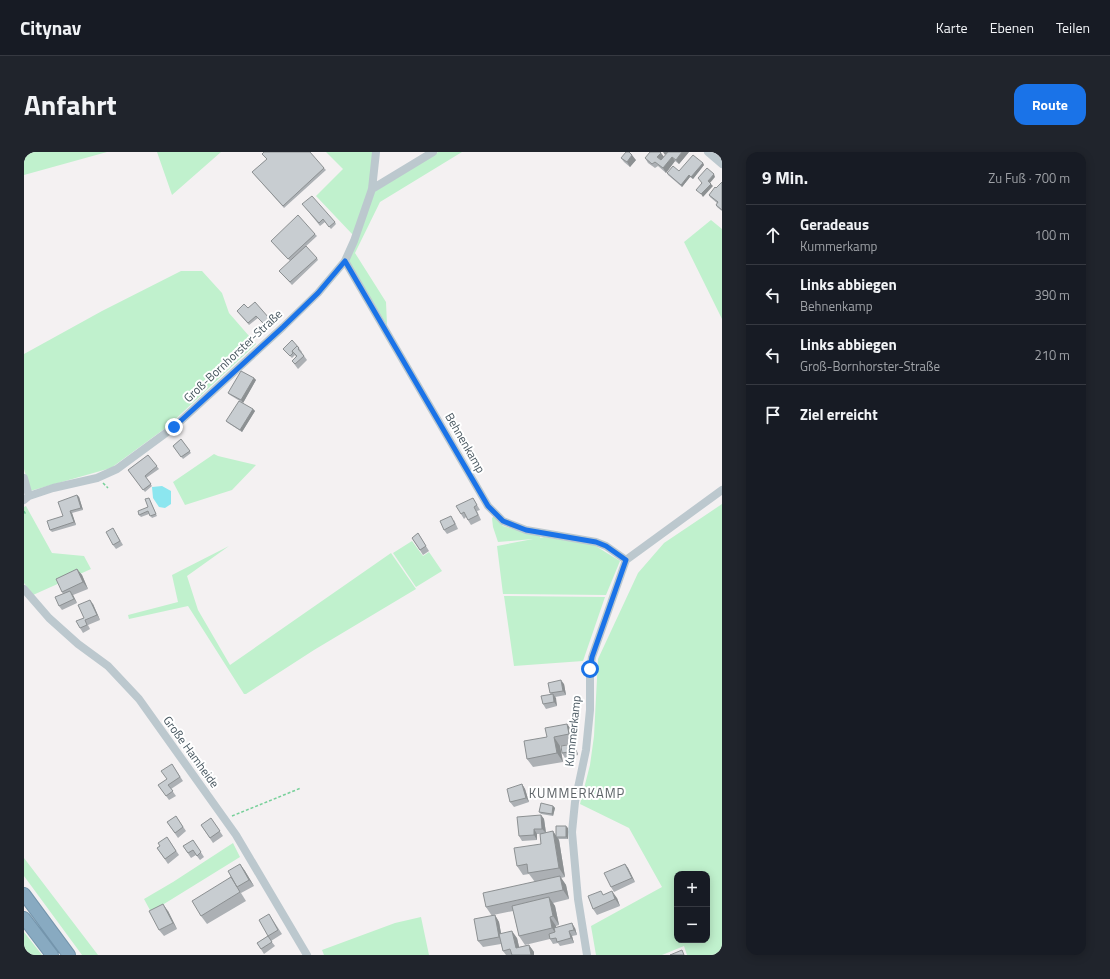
<!DOCTYPE html>
<html lang="de">
<meta charset="utf-8">
<style>
:root{--surface:#171b24;--page:#20242c;--text:#f1f3f6;--muted:#9ea1a6;--line:#363941;--accent:#1a73e8}
body{margin:0;font-family:"Titillium Web",sans-serif;background:var(--page);color:var(--text)}
.controls{position:absolute;right:12px;bottom:12px;display:grid;overflow:hidden;border-radius:8px;box-shadow:0 2px 10px #0003}
.controls button{width:36px;height:36px;display:grid;place-items:center;padding:0;border:0;border-bottom:1px solid var(--line);background:var(--surface);color:var(--text);font:20px sans-serif}
.stop{position:absolute;width:12px;height:12px;margin:-9px;border:3px solid #1a73e8;border-radius:50%;background:#fff}
.stop.end{background:#1a73e8;border-color:#fff;box-shadow:0 1px 4px #0008}
.list{margin:0;padding:0;list-style:none}
h2{display:flex;justify-content:space-between;align-items:center;height:52px;margin:0;padding:0 16px;font-size:17px}
h2 small{font-size:13px;font-weight:400;color:var(--muted)}
.list li{display:grid;grid-template-columns:26px 1fr auto;gap:12px;align-items:center;box-sizing:border-box;height:60px;padding:0 16px;border-top:1px solid var(--line)}
.list b{display:block;font-size:15px;white-space:nowrap}
.list p{margin:0;font-size:13px;white-space:nowrap;color:var(--muted)}
.list em{font-size:13px;font-style:normal;color:var(--muted)}
.icon{flex:none;width:22px;height:22px;fill:none;stroke:currentColor;stroke-width:2;stroke-linecap:round;stroke-linejoin:round}
.map{position:relative;flex:none;width:698px;height:803px;overflow:hidden;border-radius:12px}
header{display:flex;align-items:center;gap:24px;box-sizing:border-box;height:56px;padding:0 20px;background:var(--surface);border-bottom:1px solid var(--line)}
header strong{font-size:19px}
nav{display:flex;gap:22px;margin-inline-start:auto;font-size:14px}
.intro{display:flex;align-items:center;justify-content:space-between;box-sizing:border-box;height:96px;padding:0 24px}
h1{margin:0;font-size:28px}
.button{padding:10px 18px;border-radius:12px;background:var(--accent);color:#fff;font-size:14px;font-weight:700}
main{display:flex;gap:24px;padding:0 24px}
aside{flex:1;background:var(--surface);border-radius:12px;box-shadow:0 2px 10px #0003}
.map>svg:first-child{display:block}
</style>
<header>
<strong>Citynav</strong>
<nav><a>Karte</a><a>Ebenen</a><a>Teilen</a></nav>
</header>
<div class="intro"><h1>Anfahrt</h1><a class="button">Route</a></div>
<main>
<div class="map">
<svg width="698" height="803" viewBox="0 0 698 803">
<rect width="100%" height="100%" fill="#f4f1f2"/>
<path fill="#c0f1cd" fill-rule="evenodd" d="M0,0H83L0,23Z
M133,0H197L148,43Z
M302,0H349L346,38L329,83L292,44L319,17Z
M414,0H438L356,50L331,101L362,150L363,173L324,109L350,40Z
M687,68L698,77V167L660,90Z
M157,119H178L198,141L205,161L232,192L143,275L87,316L6,339L0,317V202L78,159Z
M190,302L194,304L232,313L208,338L161,353L149,330Z
M698,352V803H663L660,794L638,803H572L567,774L638,735L605,676L556,652L566,613L570,584L574,507L614,421L640,391ZM653,722H683V788H653Z
M2,354L28,401L60,404L67,417L9,443L0,431V355Z
M470,364L479,374L500,380L517,382L516,386L520,385L570,393L596,409L582,443L479,442L473,394L509,387L474,390L469,375L468,366Z
M388,389L399,404L405,400L418,419L392,435L369,401Z
M205,394L163,424L174,458L206,513L367,401L392,437L290,498L222,542H220L164,454L105,467L104,463L154,450L148,423Z
M480,444L581,445L559,509L490,514Z
M209,691L216,705L127,760L120,747L149,730Z
M0,706L74,803H58L0,724Z
M397,765L405,803H300L298,798L371,771Z
M0,780L18,803H4L0,798Z"/>
<path fill="#8ce6ef" d="M138,334L147,339V352L141,356L135,355L129,346L128,335Z"/>
<g fill="none" stroke-linecap="round" stroke-linejoin="round">
<defs>
<path id="highway" d="M0,742L45,803
M0,766L28,803"/>
</defs>
<use href="#highway" stroke="#7495ac" stroke-width="14"/>
<path stroke="#77d09a" stroke-width="1.5" stroke-dasharray="3 2" stroke-linecap="butt" d="M79,331L84,336
M0,359L2,363
M208,664L277,636"/>
<path stroke="#bcc8ce" stroke-width="8" d="M684,0L698,12
M348,37L409,0
M321,109L464,354L479,369L502,378L572,390L582,394L602,408
M0,326L5,344
M0,348L5,344L29,336L73,326L93,317L150,275L259,175L294,141L321,109L330,89L348,37L352,0
M0,437L25,466L54,492L84,514L115,547L212,683L283,803
M563,803L554,747L548,680L551,650L562,598L566,558V517L568,505L602,408L698,338"/>
<use href="#highway" stroke="#88aac1" stroke-width="12"/>
</g>
<path fill="#acb0b4" d="M665,0L655,12L651,9L642,21L634,14L631,16L624,11L621,6L637,1L640,5Z
M238,2L300,16L302,18L260,56L228,20L243,7Z
M597,6L612,8L606,15L600,10Z
M679,11L680,13L669,27L666,25L658,35L644,23L643,21L655,19Z
M698,30V59L693,55L692,53L693,51L686,45L685,43Z
M280,54L311,70L312,72L307,77L301,70L296,74Z
M291,82L293,84L266,109L247,89Z
M293,106L294,108L268,133L255,119Z
M224,156L245,166L246,168L240,173L234,166L225,173L213,159Z
M275,196L278,200V201L283,208L274,217L268,209L272,205L271,203L268,206L259,197Z
M230,226L232,228L219,251L206,243L204,241Z
M229,257L231,259L218,280L204,271L202,269Z
M157,287L167,301L159,307L149,294Z
M124,303L135,317L122,326L128,334L121,340L104,318Z
M53,343L55,345L59,358L48,361L52,373L28,380L26,378L39,364Z
M125,346L133,364L128,366L125,362L117,365L115,363L124,355Z
M449,346L456,358L453,359L457,368L447,373L442,365L440,367L437,362Z
M430,368L434,377L423,382L420,378Z
M89,376L99,393L92,397L89,393Z
M394,381L405,399L399,403L388,386Z
M53,417L58,423L64,437L49,443L53,451L38,458L35,454L39,442L38,440Z
M69,452L76,468L64,473L66,477L59,481L56,476L60,466Z
M540,532L542,543L531,545L533,554L522,557L519,552L527,542L526,541Z
M543,572L550,581L551,591L536,594L539,610L509,615L503,607Z
M549,592L552,596L554,603L541,606L538,601Z
M148,612L159,629L147,637L152,644L145,648L134,633L143,627Z
M498,632L501,637L505,650L490,655L486,650Z
M529,654L531,656L529,664L517,662L515,660Z
M517,663L520,667L522,681L529,679L532,684L544,676V687H534L535,688L541,725L537,726L542,733L545,747L529,751L531,754L535,773L532,774V775L551,776L553,783L548,784L550,791L536,794L534,791L529,792L526,787L501,793L495,784L489,759L469,763H471L475,770L477,782L493,786L495,795L505,793L510,800V803H482L479,799L477,792L459,795L454,789L468,764L462,755L511,730L505,722L499,723L493,714L517,692L516,682H513V688L498,689L495,684Z
M152,664L162,679L154,686L143,670Z
M187,666L199,684L189,691L177,673Z
M143,685L155,703L144,712L133,696L136,694Z
M169,688L180,705L176,708L172,703L167,706L159,694Z
M216,712L221,719L230,734L217,741L222,749L183,772L177,764Z
M601,712L604,716L611,730L590,740L587,735Z
M580,743L593,746L596,754L573,763L569,757Z
M144,759L153,777L140,784L135,778Z
M245,762L258,782L247,789L251,794L240,802L233,791L244,784Z"/>
<path fill="#8c9092" d="M639,0H644L641,3Z
M658,0H665L655,12L652,8Z
M637,1L640,5L636,10L633,5Z
M608,3L612,8L606,15L603,10Z
M648,5L651,9L642,21L639,16Z
M679,11L680,13L669,27L667,25Z
M690,22L691,25L686,31L684,29Z
M665,23L666,25L658,35L657,33Z
M687,32L689,34L679,45L677,42Z
M230,226L232,228L219,251L217,248Z
M229,257L231,259L218,280L216,278Z
M53,343L55,345L59,358L57,356Z
M46,359L48,361L52,373L50,370Z
M53,417L58,423L64,437L59,430Z
M46,439L49,443L53,451L50,447Z
M66,448L69,452L76,468L73,463Z
M537,528L540,532L542,543L539,539Z
M529,542L532,546L533,554L530,550Z
M543,572L550,581L551,591L545,582Z
M530,585L536,594L539,610L533,601Z
M549,592L552,596L554,603L551,599Z
M498,632L501,637L505,650L502,646Z
M529,654L531,656L529,664L528,662Z
M517,663L520,667L522,681L518,677Z
M542,674L544,676V687L542,685Z
M510,677L513,682V688L510,683Z
M529,679L535,688L541,725L535,716Z
M216,712L221,719L230,734L225,728Z
M601,712L604,716L611,730L608,726Z
M536,724L542,733L545,747L539,738Z
M588,739L593,746L596,754L591,747Z
M525,745L531,754L535,773L529,764Z
M139,752L144,759L153,777L149,771Z
M471,763L475,770L479,792L475,785Z
M526,765L532,774L534,785L528,776Z
M548,771L551,776L553,783L550,778Z
M488,779L493,786L497,803L492,796Z
M545,779L548,784L550,791L547,786Z
M505,793L510,800V803H507Z"/>
<path fill="#c8cdd1" stroke="#8c9092" d="M240,0H286L300,16L259,54L228,20L243,7L238,2Z
M602,0H605L608,3L603,10L597,6Z
M626,0H636L637,1L633,5L637,8L644,0H658L652,8L648,5L639,16L631,10L628,12L621,6Z
M669,3L679,11L667,25L665,23L657,33L643,21L649,14L655,19Z
M683,16L690,22L684,29L687,32L677,42L672,38L678,31L674,26Z
M698,30V58L692,53L694,50L685,43L691,35L692,36Z
M288,44L311,70L305,75L299,67L295,71L278,52Z
M274,63L291,82L264,107L247,89Z
M282,94L293,106L266,130L255,119Z
M231,150L245,166L239,171L232,164L224,171L213,159L220,152L224,156Z
M268,188L275,196L273,194L268,199L269,201L266,204L259,197Z
M273,194L275,196L274,197L280,204L271,212L268,209L273,204L268,199Z
M217,219L230,226L217,248L204,241Z
M215,249L229,257L216,278L202,269Z
M157,287L166,299L157,305L149,294Z
M124,303L133,314L121,324L127,332L119,338L104,318Z
M53,343L57,356L46,359L50,370L26,378L23,369L39,364L34,350Z
M125,346L132,362L126,364L124,359L115,363L114,359L124,355L121,347Z
M449,346L453,353L450,355L454,363L444,368L440,360L437,362L432,354Z
M427,364L431,372L420,378L416,369Z
M89,376L96,389L89,393L82,380Z
M394,381L402,394L396,398L388,386Z
M53,417L59,430L38,440L32,427Z
M46,439L50,447L35,454L31,445Z
M66,448L73,463L61,468L63,473L56,476L52,469L60,466L54,453Z
M537,528L539,539L526,541L524,531Z
M529,542L530,550L519,552L517,544Z
M543,572L545,582L530,585L533,601L503,607L500,589L523,585L521,576Z
M549,592L551,599L538,601L537,594Z
M148,612L156,625L144,633L149,639L142,644L134,633L143,627L137,619Z
M498,632L502,646L486,650L483,637Z
M517,651L529,654L528,662L515,660Z
M517,663L518,677H510V683L495,684L493,665Z
M152,664L159,675L151,681L143,670Z
M187,666L196,679L186,686L177,673Z
M532,674H542V685H532Z
M529,679L535,716L504,721L503,712L493,714L490,696L517,692L516,682Z
M143,685L152,699L141,707L133,696L136,694L134,691Z
M169,688L177,700L173,704L169,698L164,701L159,694Z
M216,712L225,728L213,735L204,719Z
M601,712L608,726L587,735L580,721Z
M536,724L539,738L462,755L459,741Z
M207,725L216,740L177,764L168,749Z
M577,739L579,743L588,739L591,747L569,757L564,744Z
M525,745L529,764L526,765L528,776L495,784L488,754Z
M139,752L149,771L135,778L125,759Z
M245,762L254,778L244,784L235,768Z
M471,763L475,785L454,789L450,767Z
M548,771L550,778L545,779L547,786L533,790L532,786L526,787L525,782L531,780L530,776Z
M488,779L492,796L505,793L507,803H488L486,797L479,799L475,782Z
M244,784L248,790L237,797L233,791Z
M658,798L660,803H646Z"/>
<g fill="none" stroke-linecap="round" stroke-linejoin="round">
<path stroke="#1a73e8" stroke-width="5" d="M150,275L259,175L294,141L321,109L464,354L479,369L502,378L572,390L582,394L602,408L568,505L566,517"/>
</g>
<g text-anchor="middle" stroke-width="4" stroke-linejoin="round" paint-order="stroke">
<g font-size="12" fill="#485760" stroke="#fff">
<text transform="translate(209 204) rotate(-43)" y="4">Groß-Bornhorster-Straße</text>
<text transform="translate(441 291) rotate(60)" y="4">Behnenkamp</text>
<text transform="translate(549 579) rotate(-84)" y="4">Kummerkamp</text>
<text transform="translate(167 600) rotate(54)" y="4">Große Hamheide</text>
</g>
<g font-size="13" letter-spacing="1" fill="#5d6367" stroke="#fff">
<text x="553" y="646">KUMMERKAMP</text>
</g>
</g>
</svg>
<div class="controls">
<button>+</button>
<button>−</button>
</div>
<div class="stop" style="left:566px;top:517px"></div>
<div class="stop end" style="left:150px;top:275px"></div>
</div>
<aside>
<h2>9 Min.<small>Zu Fuß · 700 m</small></h2>
<ul class="list">
<li><svg class="icon" aria-label="ahead" viewBox="0 0 24 24"><path d="M12 20V5M6 11l6-6 6 6"/></svg><div><b>Geradeaus</b><p>Kummerkamp</p></div><em>100 m</em></li>
<li><svg class="icon" aria-label="left" viewBox="0 0 24 24"><path d="M17 20v-9H6M10 6l-5 5 5 5"/></svg><div><b>Links abbiegen</b><p>Behnenkamp</p></div><em>390 m</em></li>
<li><svg class="icon" aria-label="left" viewBox="0 0 24 24"><path d="M17 20v-9H6M10 6l-5 5 5 5"/></svg><div><b>Links abbiegen</b><p>Groß-Bornhorster-Straße</p></div><em>210 m</em></li>
<li><svg class="icon" aria-label="arrive" viewBox="0 0 24 24"><path d="M6 21V4h12l-3 4 3 4H6"/></svg><div><b>Ziel erreicht</b></div></li>
</ul>
</aside>
</main>
